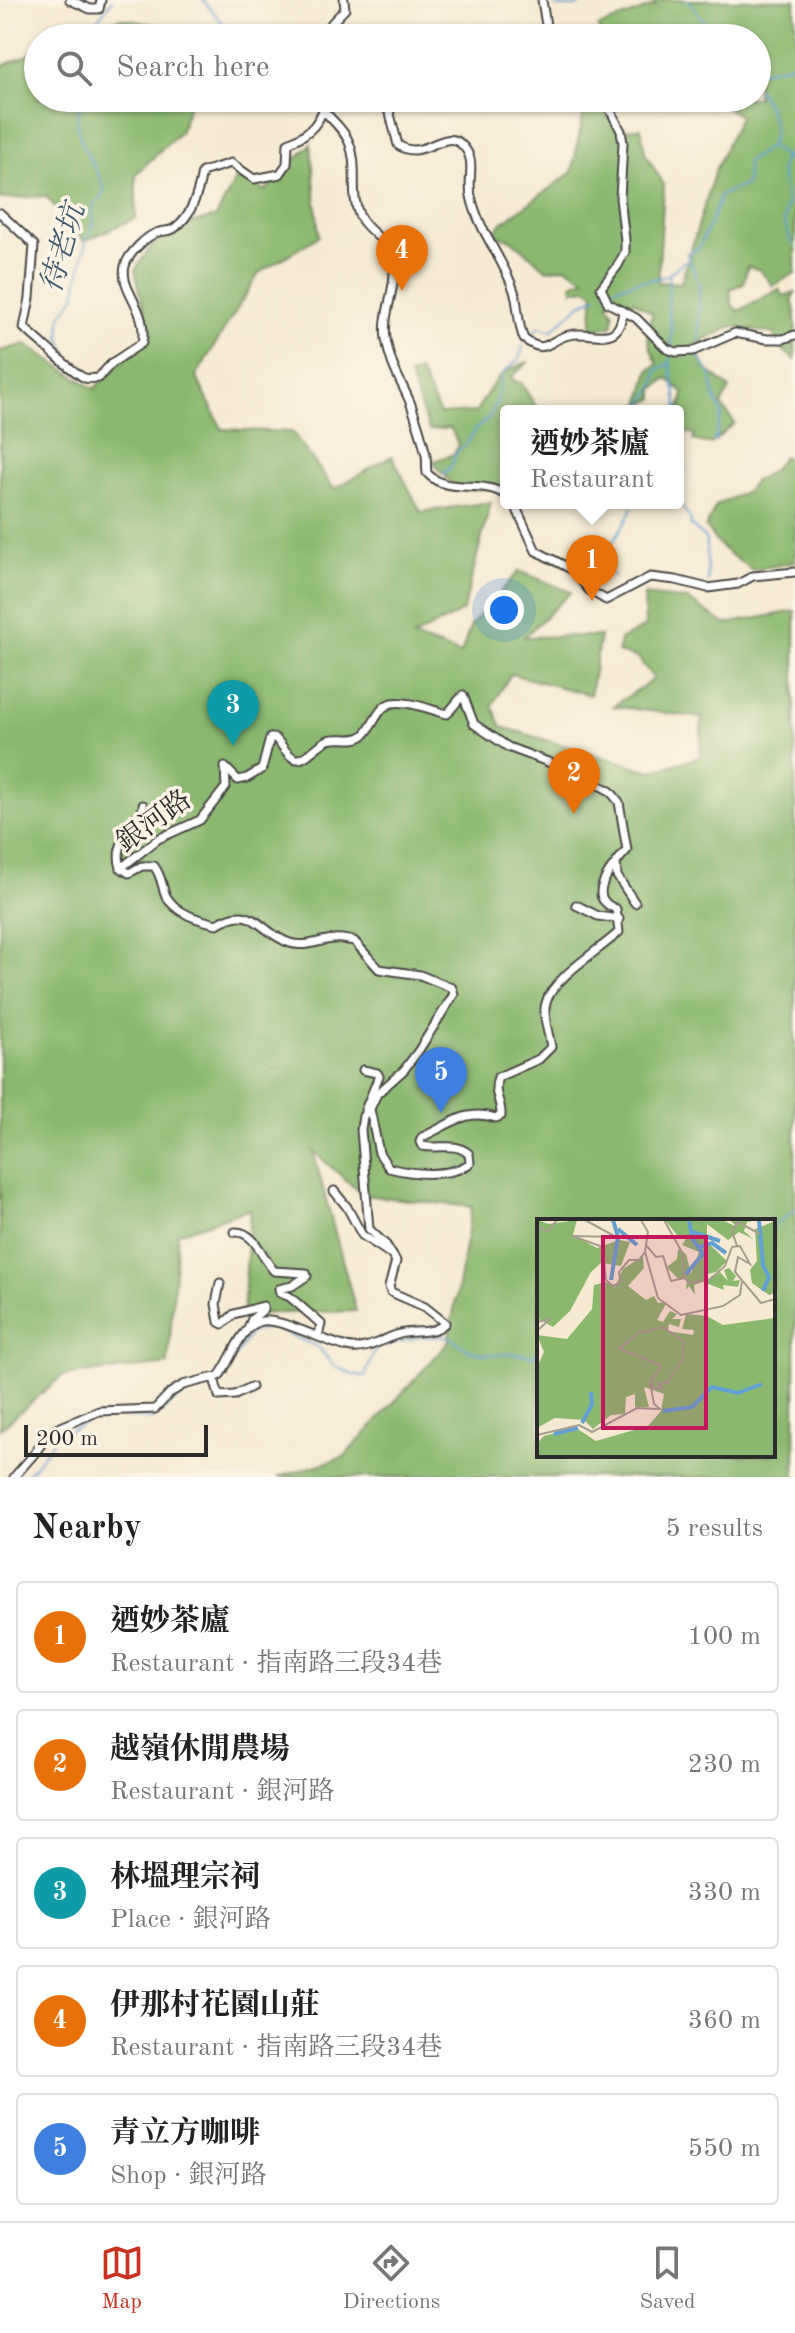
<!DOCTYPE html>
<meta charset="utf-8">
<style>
:root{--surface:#fff;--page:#f2f2f2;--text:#222;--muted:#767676;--line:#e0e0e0;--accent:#c8321e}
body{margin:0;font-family:"Old Standard TT","Noto Serif TC",serif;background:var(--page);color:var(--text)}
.scale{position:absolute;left:24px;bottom:20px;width:184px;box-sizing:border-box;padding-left:8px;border:4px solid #2b2b2b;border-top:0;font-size:22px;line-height:28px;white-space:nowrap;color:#2b2b2b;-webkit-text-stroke:6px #fcf5e5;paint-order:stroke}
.you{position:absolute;left:504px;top:610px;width:28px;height:28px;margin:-20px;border:6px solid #fff;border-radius:50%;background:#1a73e8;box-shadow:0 0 0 12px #1a73e833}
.badge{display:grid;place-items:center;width:52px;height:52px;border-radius:50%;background:var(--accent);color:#fff;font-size:26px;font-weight:700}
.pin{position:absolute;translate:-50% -66px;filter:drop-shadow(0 2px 4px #0008)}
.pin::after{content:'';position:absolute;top:42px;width:28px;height:24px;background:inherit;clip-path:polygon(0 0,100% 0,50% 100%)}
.popup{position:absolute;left:500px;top:405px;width:184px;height:104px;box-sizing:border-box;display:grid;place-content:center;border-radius:8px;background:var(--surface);filter:drop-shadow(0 2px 6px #0005);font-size:26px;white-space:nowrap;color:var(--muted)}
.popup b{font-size:30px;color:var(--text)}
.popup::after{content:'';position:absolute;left:50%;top:100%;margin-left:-16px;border:16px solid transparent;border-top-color:var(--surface)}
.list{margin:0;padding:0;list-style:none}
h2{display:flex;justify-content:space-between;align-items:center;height:104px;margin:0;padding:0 32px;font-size:34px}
h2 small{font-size:26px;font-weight:400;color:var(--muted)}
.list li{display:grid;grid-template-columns:52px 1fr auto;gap:24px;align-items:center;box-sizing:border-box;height:112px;margin:0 16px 16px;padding:0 16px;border:2px solid var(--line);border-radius:8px}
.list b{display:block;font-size:30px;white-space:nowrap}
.list p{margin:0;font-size:26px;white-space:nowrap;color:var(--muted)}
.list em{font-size:26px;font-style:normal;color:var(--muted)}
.icon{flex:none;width:44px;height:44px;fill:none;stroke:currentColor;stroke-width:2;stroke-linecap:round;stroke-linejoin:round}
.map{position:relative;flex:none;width:795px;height:1477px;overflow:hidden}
.search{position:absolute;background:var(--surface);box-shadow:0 2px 6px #0004;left:24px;right:24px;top:24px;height:88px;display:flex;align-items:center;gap:20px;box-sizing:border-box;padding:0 28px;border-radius:44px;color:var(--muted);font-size:30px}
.sheet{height:744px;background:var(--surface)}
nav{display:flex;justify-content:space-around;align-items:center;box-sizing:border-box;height:112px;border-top:2px solid var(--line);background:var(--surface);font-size:22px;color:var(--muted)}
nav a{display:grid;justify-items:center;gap:4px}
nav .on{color:var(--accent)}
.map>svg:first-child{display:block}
</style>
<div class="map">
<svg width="795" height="1477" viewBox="0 0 795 1477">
<rect width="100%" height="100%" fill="#fcf5e5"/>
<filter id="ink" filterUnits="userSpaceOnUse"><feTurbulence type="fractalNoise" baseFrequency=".0125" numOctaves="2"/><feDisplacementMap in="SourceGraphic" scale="16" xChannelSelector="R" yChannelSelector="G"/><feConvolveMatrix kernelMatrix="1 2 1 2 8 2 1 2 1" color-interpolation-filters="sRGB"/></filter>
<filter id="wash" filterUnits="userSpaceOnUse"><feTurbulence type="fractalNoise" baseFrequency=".006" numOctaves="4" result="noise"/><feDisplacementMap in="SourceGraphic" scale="32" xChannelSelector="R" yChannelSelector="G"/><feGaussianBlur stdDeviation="1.8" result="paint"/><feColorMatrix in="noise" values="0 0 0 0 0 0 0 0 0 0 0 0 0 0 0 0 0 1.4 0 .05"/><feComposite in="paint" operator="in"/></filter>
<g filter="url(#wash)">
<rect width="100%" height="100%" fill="#f7ead2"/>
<path fill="#8ab86f" stroke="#5a724d" stroke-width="2" fill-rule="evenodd" d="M651,0H795V273L773,286L760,270L748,266L743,284L730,289L732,305L739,311L779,289L784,296L795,292L792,299L795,310V360L775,343V334L732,326L693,346L707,370L730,388L721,405L735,423L711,444L693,440L695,434L678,431V418L684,393L667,378L654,389V399L640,405L649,370L658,364C650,350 643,330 653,314L634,301L625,304L615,296L608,304L614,314L612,326L591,330L594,293L586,288L573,290L572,284L585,279L566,267L547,270L513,241L494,233L502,223L572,172L583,116L565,101L568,98H591L621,130L641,128L645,153L664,185L658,282L681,283L715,170L740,116L709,98H757V38H602L598,27L656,5Z
M120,18L209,35L208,38H71Z
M38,51V98H191L181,131L136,174V218L84,241L46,196L0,199V67Z
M311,144L319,236L259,273L196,376L222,429L292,432L334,489L392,456L421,512L491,502L463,611L413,637L461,654L471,625L519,571L571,592L524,637L600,636L590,695L511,674L492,705L502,727L651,771L700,757L702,718L613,706L654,679L638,658L618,652L620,640L645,627L644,595L688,600L725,624L795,611V1477H278L344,1457L448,1343L472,1207L363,1195L313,1151L356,1311L243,1314L250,1209L178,1233L168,1364L62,1376L0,1429V351L26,344L94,389L150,334L135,270L151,246L195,222L216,217L237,177L265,191ZM539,1221H773V1455H539Z
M529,362L511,377L516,382L521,383L539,411H506V488L460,490L445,477L446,474L441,473L434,461L454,454L458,445L451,428L429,430L409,375L419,371L440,414L476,412C492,385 497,371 529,362Z
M783,456L795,463V562L753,570C734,558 717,547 706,527L716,505L747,491L754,481L772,471Z"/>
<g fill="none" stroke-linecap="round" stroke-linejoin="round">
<path stroke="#62a0d3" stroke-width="2" d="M203,0L235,38
M688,0L714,33V38
M556,7H575L588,0
M88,38C92,22 103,14 112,0
M757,72L795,64
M770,146L795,164
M784,155L781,170L787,204L784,221L792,244
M690,261L699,283V342
M669,274L668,312L672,331L671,347
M607,291C625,282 645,281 663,277C674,274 676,263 689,260L687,253L699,248C707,228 715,217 720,195L746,185L747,162C753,157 765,152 769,146C781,129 768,102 757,89
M528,337L540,327L551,331L581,304L597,296
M670,354C669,375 678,393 678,414
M697,354L710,374L715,399L722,413L714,442
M72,365L60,337L61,316L75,296L87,238L94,224L92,213L94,205L103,194L104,187C93,159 64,129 84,98
M643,411V403L654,387L657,370L669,364
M678,426V428
M444,474L452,465L457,451L467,444L474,431L490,416L497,401L502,374L519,359L523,346
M678,500L691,520L690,524L706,540L708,582
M613,576C592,553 631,527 632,503
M773,1226L795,1210
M218,1385L250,1332L272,1327L318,1347L333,1365L353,1375L365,1376L376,1347L420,1337L449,1336C484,1366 494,1349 534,1356L539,1351
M24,1477L36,1465L55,1438L101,1415L151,1419L191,1389L212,1386"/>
</g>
</g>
<g filter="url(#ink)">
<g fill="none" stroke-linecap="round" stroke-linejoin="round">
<defs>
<path id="minor" d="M70,0L90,9H99L101,0
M542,0L548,38
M324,38L328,27L345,9L344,0
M380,98L390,114L398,145C423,162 443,128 461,144C478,159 467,177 471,196C478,230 503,258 514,291C519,306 517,323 524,339C547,356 547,340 569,335C593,329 618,350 623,312
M604,98L621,131L623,143L620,198L625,240V252L617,267L601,288L608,303L636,318L667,349L676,352L693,351L735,333L767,339H783L795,335
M324,111C333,121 346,132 350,145C359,169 349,193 360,217C369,234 389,239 393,260C398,287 382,312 386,339C390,365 400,379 410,402C416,418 422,437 426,455C427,461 426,466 427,473C448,496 480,478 506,495
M0,213L34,245L30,298L24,328C36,337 76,376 85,378C87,379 95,378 98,378L112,363L142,343C149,309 119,291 125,266C128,254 147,235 159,232C166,230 171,232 176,227C192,215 199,190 202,172L231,163L254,179L280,174L287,164L288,143C310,134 322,122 326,98
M514,503L536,551L573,570L589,590L606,600L650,577L676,580L708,588L738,584L753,576L795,572
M616,863L617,876L635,903
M121,868C114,846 127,833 142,820L143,805
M576,905L598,916L619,919
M363,1070L377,1073L379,1076L365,1110
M370,1109L379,1153L389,1168C412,1174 450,1178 470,1163L469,1154C454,1141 440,1150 422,1146L420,1142L422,1137C450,1125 465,1108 496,1118L501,1116C502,1100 492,1094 498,1077L539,1059L551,1047C549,1034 542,1015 546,1003C552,978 600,950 619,932L616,909C612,907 608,906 605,902C591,889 618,860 627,850L619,802L610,791L572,771L508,747L474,724L463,695
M334,1191L347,1207L362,1235L389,1253
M235,1232C255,1231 262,1258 274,1271L306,1273L307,1276L292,1286L279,1289L280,1293L290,1297L321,1324L318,1336
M220,1283L216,1304L219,1322L223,1324L234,1314L263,1306V1310L252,1319L249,1326
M214,1378L219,1396L235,1395L251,1387
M14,1477L35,1453L47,1436L56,1429L99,1411L155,1409L170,1393L183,1385L219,1376C232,1360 238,1331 258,1322C276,1314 329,1345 352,1348C370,1350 386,1336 404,1333C418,1331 434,1334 445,1323L425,1307L391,1292L389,1287L396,1261L386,1245L369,1229L361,1129L363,1116L370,1109L377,1094L404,1070L419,1050L454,994L452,988L420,975L379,969L354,941C347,940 341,938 334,939C319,940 305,948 290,943C259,933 254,901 217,924C199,920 176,914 166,896C161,885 162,876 154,866H142L129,873L121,868L158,839L200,820L226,787L225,767L238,780L247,778L262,769L270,738H275C282,744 288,758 297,759C306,760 318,744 328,740C340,736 354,743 364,735C374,726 378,706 392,703C408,700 431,710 447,714L463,695"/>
</defs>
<use href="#minor" stroke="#4a4844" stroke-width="11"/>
<use href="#minor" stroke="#fff" stroke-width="7"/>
</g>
</g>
<g text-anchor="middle" stroke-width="7" stroke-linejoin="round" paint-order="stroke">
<g font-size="28" fill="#2b2b2b" stroke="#fcf5e5">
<text transform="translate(153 820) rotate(-36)" y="10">銀河路</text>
</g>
<g font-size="30" font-style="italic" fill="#415a6e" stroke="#fcf5e5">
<text transform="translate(62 248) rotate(-74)" y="10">待老坑</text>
</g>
</g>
<g transform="translate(537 1219)">
<rect width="238" height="238" fill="#f7ead2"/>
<path d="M0,1L12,5L40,1L36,16L60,29L82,21L93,23L84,47L64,44L54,53L33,92L16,108L0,99ZM128,1H185L200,8L193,1H221L210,3L207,12L216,20L202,13L191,21L170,5V23L190,42L179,53L167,56L172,61L183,53L191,62L187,51L192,49L199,57L196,62L203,61L201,68L186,66L187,71L166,63L157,66L158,76L152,67L149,71L150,59L142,61L130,48L140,40L141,30L149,35L154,55L162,33L145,26L150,18L141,17ZM238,2V74L232,76L215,64L213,51L220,42L218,10ZM106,37L107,49L91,67L109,81L117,77L121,84L130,83L120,101L126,103L133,92L140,95L135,100H144L142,108L132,105L131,112L156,116L157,111L145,110L149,95L170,97L186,106L238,99V237H0V224L7,217L39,209L59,222L111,207L124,192L127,175L107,168L112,188H98V175L89,178L88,195L74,196L56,210L47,201L18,199L0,209V148L7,133L0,116L30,120L55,90L57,66L69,63L78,68L86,50Z" fill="#8ab86f"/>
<path fill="none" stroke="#62a0d3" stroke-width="4" d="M222,1L226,46L232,58L226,72M81,10L100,26M156,13L183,22M163,28L175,24L189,34M149,55L166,35L155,19L152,1M74,61L81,18L76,1M126,192L155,188L175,168L201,174L225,165M45,204L55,185L54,173M17,215L41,209"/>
<path fill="none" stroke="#a59e8f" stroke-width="2" d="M48,1L79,18L35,17L66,28L69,61L76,67L84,63L82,53L92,41H102L108,33M104,1L111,13L108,33L121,79L144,96L186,87L203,76L205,62M127,1L146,35L147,59M0,8L11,12L20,1M109,26L119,38L126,37L134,62L147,59M200,27L195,12L201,3L223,15M147,59L153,64L173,60L188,47L195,28L203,27L213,45L201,38L198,53L224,84L238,80M0,103L13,100L0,112M0,216L42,206L55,213L100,189L123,190L117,185L113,164L115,160L120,154L124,146L82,130L101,114L126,108L146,122V139L131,163L121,165L126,170L116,169L114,162"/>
<path fill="#c2185b" fill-opacity="0.15" stroke="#c2185b" stroke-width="4" d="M66,18H169V209H66Z"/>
<rect width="238" height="238" fill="none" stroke="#2b2b2b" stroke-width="4"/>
</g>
</svg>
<div class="scale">200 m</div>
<div class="you"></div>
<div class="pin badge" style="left:592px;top:601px;background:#e8710a">1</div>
<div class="popup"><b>迺妙茶廬</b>Restaurant</div>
<div class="pin badge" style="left:574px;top:814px;background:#e8710a">2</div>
<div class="pin badge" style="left:233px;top:746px;background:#0f9aa8">3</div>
<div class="pin badge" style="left:402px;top:291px;background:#e8710a">4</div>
<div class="pin badge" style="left:441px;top:1113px;background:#3f7fe0">5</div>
<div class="search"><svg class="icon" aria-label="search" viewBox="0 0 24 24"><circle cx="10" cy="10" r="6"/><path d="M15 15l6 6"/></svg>Search here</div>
</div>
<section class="sheet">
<h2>Nearby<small>5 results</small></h2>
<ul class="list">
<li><span class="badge" style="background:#e8710a">1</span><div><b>迺妙茶廬</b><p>Restaurant · 指南路三段34巷</p></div><em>100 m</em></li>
<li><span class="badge" style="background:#e8710a">2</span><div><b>越嶺休閒農場</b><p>Restaurant · 銀河路</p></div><em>230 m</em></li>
<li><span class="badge" style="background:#0f9aa8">3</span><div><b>林塭理宗祠</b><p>Place · 銀河路</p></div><em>330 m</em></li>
<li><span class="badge" style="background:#e8710a">4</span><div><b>伊那村花園山莊</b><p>Restaurant · 指南路三段34巷</p></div><em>360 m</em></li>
<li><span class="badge" style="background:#3f7fe0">5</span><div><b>青立方咖啡</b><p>Shop · 銀河路</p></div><em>550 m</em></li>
</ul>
</section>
<nav>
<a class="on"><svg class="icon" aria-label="map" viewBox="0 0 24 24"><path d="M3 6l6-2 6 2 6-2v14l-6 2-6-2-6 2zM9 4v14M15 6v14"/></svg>Map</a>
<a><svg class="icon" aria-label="directions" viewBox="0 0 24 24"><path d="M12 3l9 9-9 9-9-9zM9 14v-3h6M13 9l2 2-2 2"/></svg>Directions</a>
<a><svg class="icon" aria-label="saved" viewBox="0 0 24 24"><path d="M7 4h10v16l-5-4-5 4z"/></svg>Saved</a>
</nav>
